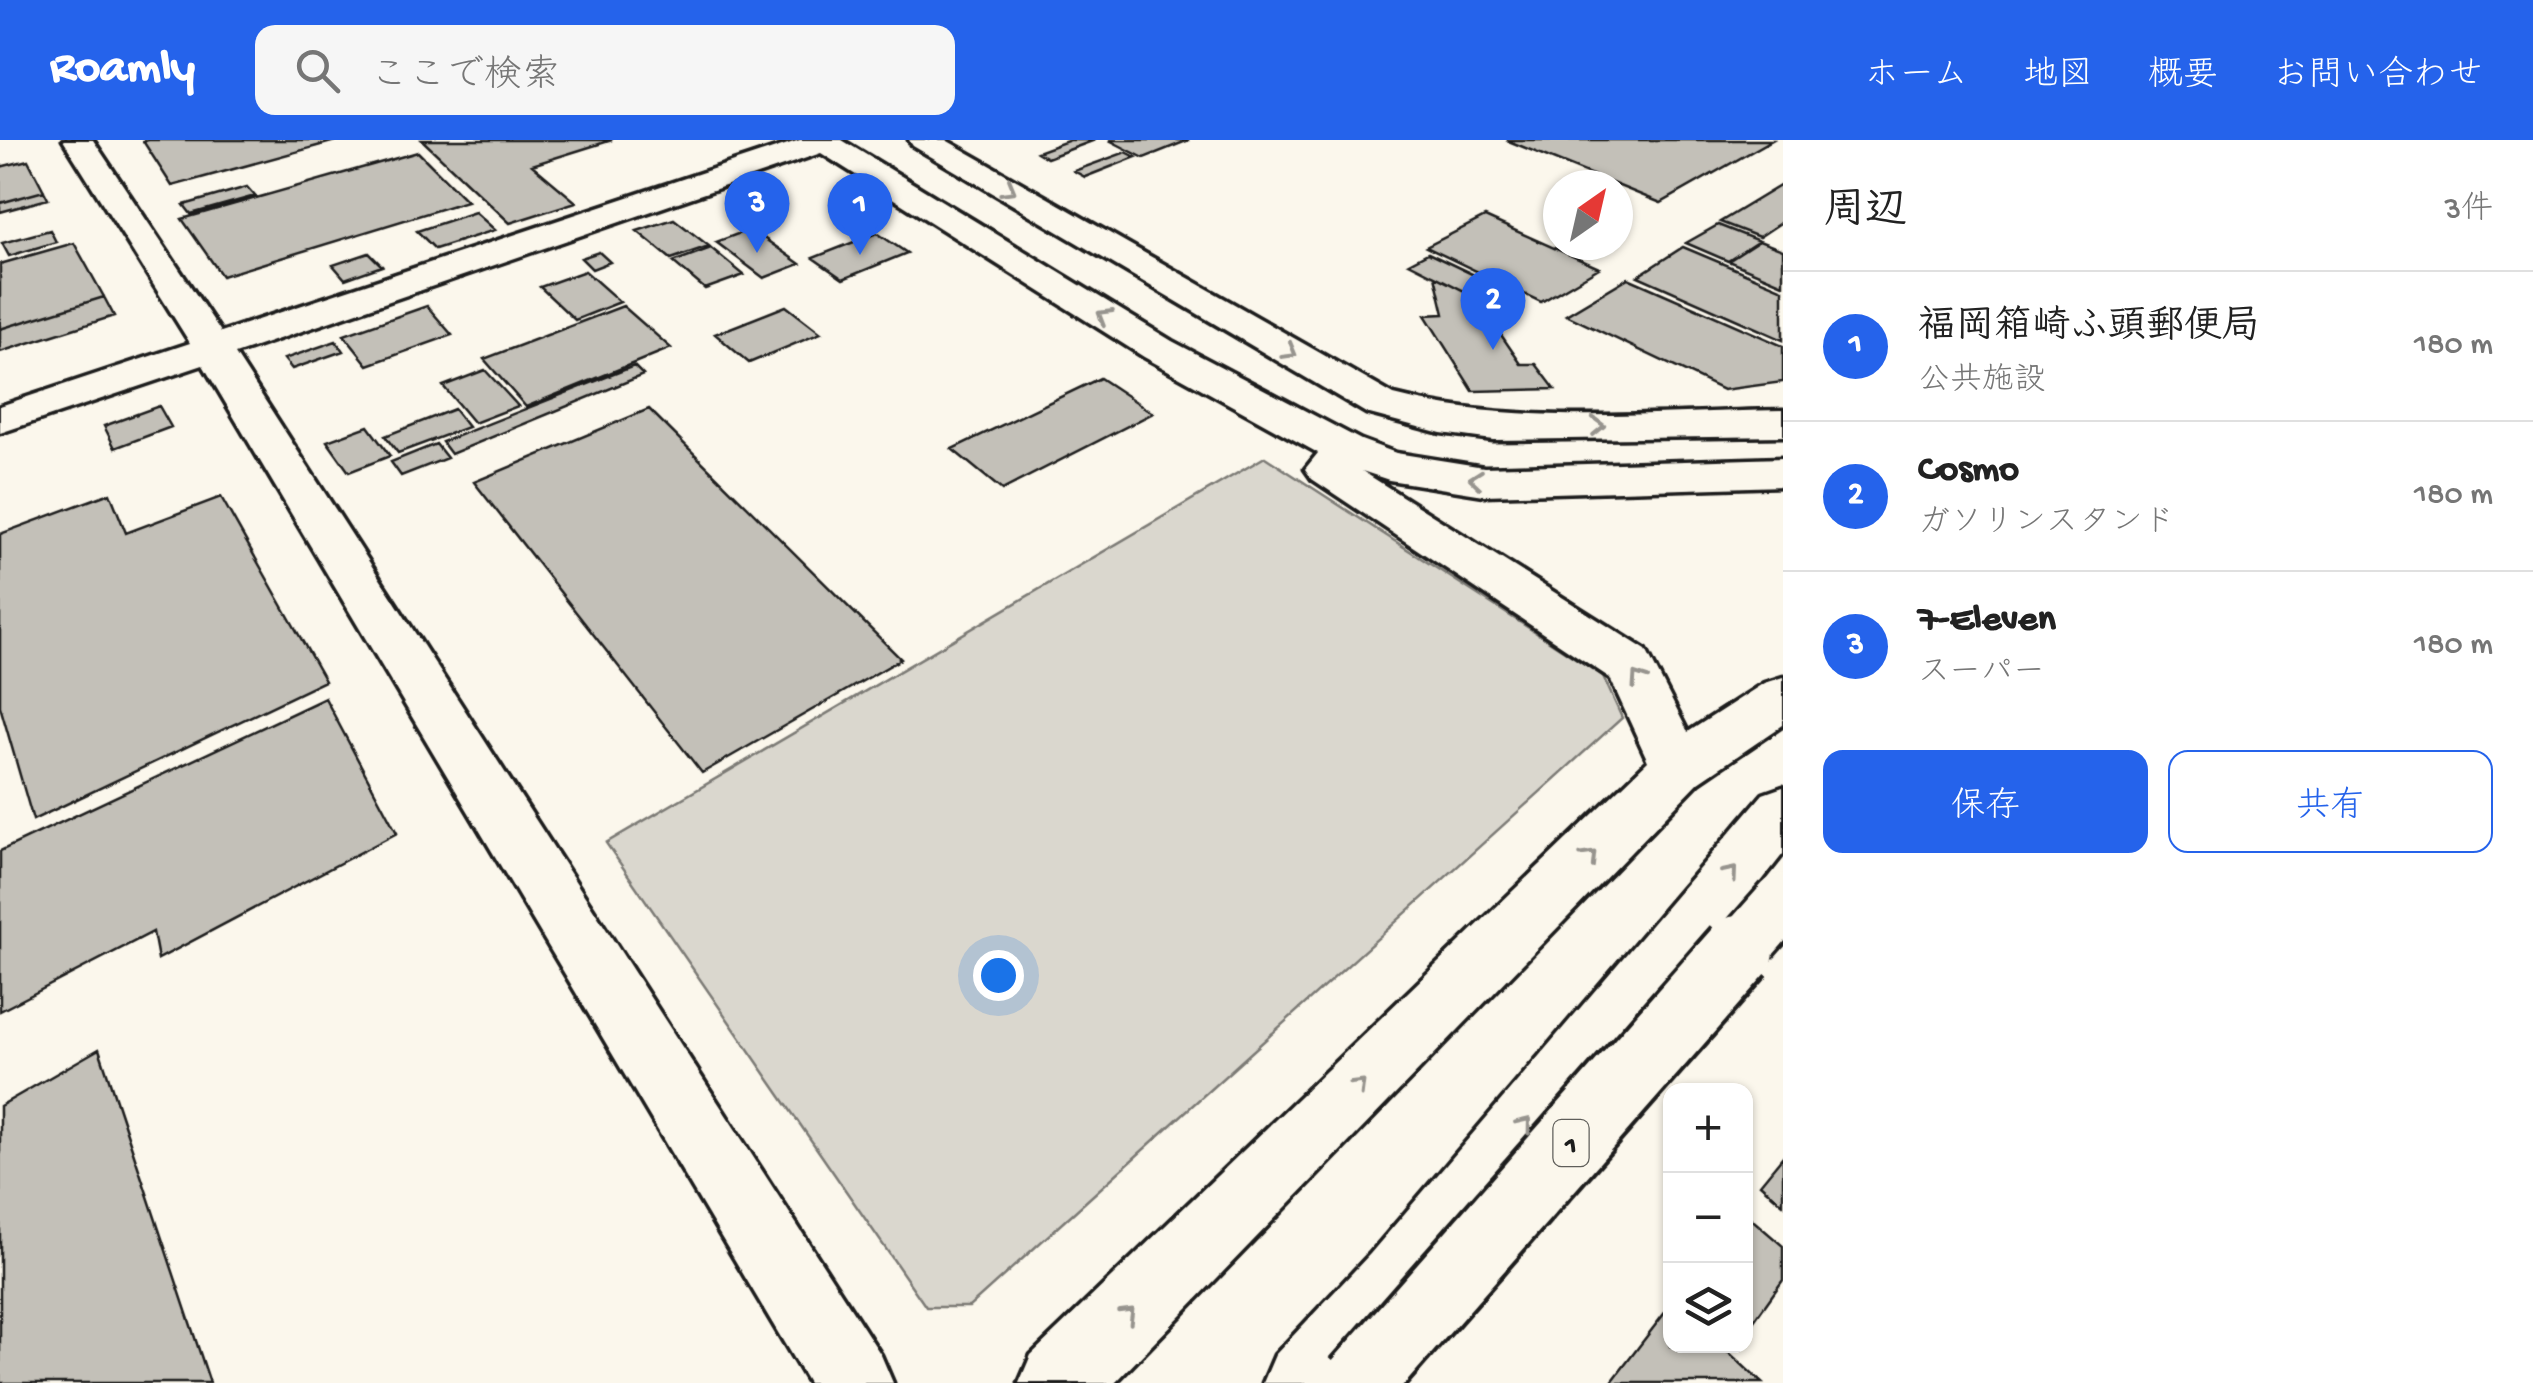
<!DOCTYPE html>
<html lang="ja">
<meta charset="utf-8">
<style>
:root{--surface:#fff;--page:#f6f6f6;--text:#222;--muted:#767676;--line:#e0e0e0;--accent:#2563eb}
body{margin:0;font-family:"Gochi Hand","Klee One",sans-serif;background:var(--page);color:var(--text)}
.controls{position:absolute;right:30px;bottom:30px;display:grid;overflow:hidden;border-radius:20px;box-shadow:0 2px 8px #0004}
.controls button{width:90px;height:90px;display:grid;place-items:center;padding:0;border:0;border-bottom:2px solid var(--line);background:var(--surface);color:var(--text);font:50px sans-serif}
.compass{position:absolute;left:1543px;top:30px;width:90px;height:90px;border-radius:50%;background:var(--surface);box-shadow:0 2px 8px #0004;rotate:34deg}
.you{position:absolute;left:998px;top:835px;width:35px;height:35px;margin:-25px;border:8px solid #fff;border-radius:50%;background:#1a73e8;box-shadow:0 0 0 15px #1a73e833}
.badge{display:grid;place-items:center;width:65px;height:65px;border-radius:50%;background:var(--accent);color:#fff;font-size:32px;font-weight:700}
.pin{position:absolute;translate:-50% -82px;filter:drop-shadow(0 2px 5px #0008)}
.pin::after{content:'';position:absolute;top:52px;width:35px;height:30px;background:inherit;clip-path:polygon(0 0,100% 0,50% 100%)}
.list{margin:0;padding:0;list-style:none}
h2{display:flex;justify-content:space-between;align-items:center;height:130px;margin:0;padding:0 40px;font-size:42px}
h2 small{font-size:32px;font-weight:400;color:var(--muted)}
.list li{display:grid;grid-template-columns:65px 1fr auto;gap:30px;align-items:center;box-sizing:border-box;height:150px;padding:0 40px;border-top:2px solid var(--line)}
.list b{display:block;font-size:38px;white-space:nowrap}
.list p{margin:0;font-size:32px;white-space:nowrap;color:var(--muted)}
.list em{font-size:32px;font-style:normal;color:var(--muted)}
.actions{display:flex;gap:20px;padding:30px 40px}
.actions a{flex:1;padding:22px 0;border:2px solid var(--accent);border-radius:20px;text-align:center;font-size:35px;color:var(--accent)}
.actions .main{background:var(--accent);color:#fff}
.icon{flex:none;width:55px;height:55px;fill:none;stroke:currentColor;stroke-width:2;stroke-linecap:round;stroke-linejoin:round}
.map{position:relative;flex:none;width:1783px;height:1243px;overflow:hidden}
header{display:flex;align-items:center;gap:60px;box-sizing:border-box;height:140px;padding:0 50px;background:var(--accent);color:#fff}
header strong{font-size:48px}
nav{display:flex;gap:55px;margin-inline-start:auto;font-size:35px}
.search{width:700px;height:90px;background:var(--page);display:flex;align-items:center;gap:25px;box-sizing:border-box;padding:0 35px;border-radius:20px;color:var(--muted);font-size:38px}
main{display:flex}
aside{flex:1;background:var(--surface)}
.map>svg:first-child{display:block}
</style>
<header>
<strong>Roamly</strong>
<div class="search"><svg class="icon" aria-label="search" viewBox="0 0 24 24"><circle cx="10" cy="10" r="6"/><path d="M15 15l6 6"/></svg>ここで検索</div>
<nav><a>ホーム</a><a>地図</a><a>概要</a><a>お問い合わせ</a></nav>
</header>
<main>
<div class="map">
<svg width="1783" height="1243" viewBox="0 0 1783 1243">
<rect width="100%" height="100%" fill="#fbf7ec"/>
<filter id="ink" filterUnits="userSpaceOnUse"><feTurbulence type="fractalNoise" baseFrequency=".01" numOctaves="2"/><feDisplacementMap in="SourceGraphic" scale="20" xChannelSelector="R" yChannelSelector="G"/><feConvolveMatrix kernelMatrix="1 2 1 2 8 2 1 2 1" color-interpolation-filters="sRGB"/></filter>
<g filter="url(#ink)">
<path fill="#dad7ce" stroke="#7b7a75" stroke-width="2.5" d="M1265,317L1603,536L1622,578L969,1167H926L606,703Z"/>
<path fill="#c3c0b8" stroke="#1c1c1c" stroke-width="2.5" d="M339,0L172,46L143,1L149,0Z
M422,0H612L532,25L576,62L510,83Z
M1070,0H1095L1047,18L1037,12Z
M1109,0H1189L1144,18Z
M1506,0H1772L1661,63Z
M418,12L467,61L222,136L182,79Z
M1126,12L1136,17L1085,37L1074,31Z
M28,20L44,51L0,63V27Z
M1783,44V81L1759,97L1720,82Z
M247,47L255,56L191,74L184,65Z
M44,51L48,59L0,72V63Z
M475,72L495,90L435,109L417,91Z
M1485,77L1599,128L1541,162L1426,107Z
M674,79L709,106L671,119L637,91Z
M1718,85L1759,101L1728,121L1686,103Z
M751,89L800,124L764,138L716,102Z
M50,90L56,102L9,116L2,103Z
M877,93L907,113L843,139L813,118Z
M1759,101L1783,110V144L1728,121Z
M74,103L104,157L0,189V124Z
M1683,107L1783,149V200L1638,136Z
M711,108L744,135L705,149L673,122Z
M599,112L610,122L592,129L581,118Z
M369,113L382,126L345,139L333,125Z
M1428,113L1516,155L1496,167L1409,123Z
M585,131L620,162L575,180L540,147Z
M1435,136L1496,167L1484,170L1521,224H1536L1555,249L1473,251L1425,175L1444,174Z
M1628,138L1783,206V242L1723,250L1566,175Z
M104,157L114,176L0,212V189Z
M427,166L452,195L368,225L344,195Z
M623,166L671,208L526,267L484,219Z
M786,166L821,193L749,223L715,194Z
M336,201L343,211L292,229L284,219Z
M634,226L643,235L451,314L442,302Z
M485,230L518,266L474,283L443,246Z
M1100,238L1153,273L1002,350L952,309Z
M159,266L171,287L115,308L104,286Z
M454,269L468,287L398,313L385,296Z
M649,269L901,519L702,633L474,342Z
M368,286L390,316L349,332L327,301Z
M436,304L447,318L401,336L391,322Z
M110,353L126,393L221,357L325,541L33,680L0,566V394Z
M325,558L397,693L158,819L153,792L0,871V711Z
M99,909L210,1243H0V966Z
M1783,1016V1064L1760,1044Z
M1748,1076L1783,1106V1140L1751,1185L1746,1179Z
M1670,1166V1206H1722L1762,1243H1611Z"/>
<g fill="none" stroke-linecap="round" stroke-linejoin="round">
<defs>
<path id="secondary" d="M63,0H93L221,192L800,0H842L1172,201L1361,300L1396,313L1484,327L1783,318V346L1484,355L1389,340L1362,331L1646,510L1688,592L1764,543L1783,537V585L1699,642L1115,1243H1019L1031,1215L1648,621L1610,538L1312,339L1305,329L1318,313L1144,217L821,13L235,214L881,1215L893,1243H808L203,225L0,293V266L190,203Z
M909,0H946L1394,255C1520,287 1655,272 1783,270V296L1493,300L1441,293L1366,273L913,6Z"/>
<path id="highway" d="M1783,647V714L1424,1168L1356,1243H1263L1275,1215L1370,1114L1763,654Z"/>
</defs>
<use href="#secondary" stroke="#1c1c1c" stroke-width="7"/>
<use href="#highway" stroke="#1c1c1c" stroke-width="7"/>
<use href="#secondary" fill="#fbf7ec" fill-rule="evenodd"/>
<use href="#highway" fill="#fbf7ec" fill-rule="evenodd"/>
<defs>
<path id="highway-bridge-far1" d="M1737,814L1783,762"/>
<path id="highway-bridge" d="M1359,1243L1739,811"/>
</defs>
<use href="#highway-bridge-far1" stroke="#1c1c1c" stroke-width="62" stroke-linecap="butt"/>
<use href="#highway-bridge" stroke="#1c1c1c" stroke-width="78" stroke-linecap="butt"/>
<use href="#highway-bridge-far1" stroke="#fbf7ec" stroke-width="55"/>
<use href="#highway-bridge" stroke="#fbf7ec" stroke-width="70"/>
</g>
<defs><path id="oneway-chevron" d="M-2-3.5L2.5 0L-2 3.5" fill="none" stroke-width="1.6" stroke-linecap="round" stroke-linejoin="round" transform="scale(2.5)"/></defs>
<g stroke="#97948e">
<use href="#oneway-chevron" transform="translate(1009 49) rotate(30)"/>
<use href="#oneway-chevron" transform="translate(1104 176) rotate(-149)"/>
<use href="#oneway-chevron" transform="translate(1290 212) rotate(30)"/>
<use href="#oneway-chevron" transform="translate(1598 286) rotate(-1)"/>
<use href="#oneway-chevron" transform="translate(1476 339) rotate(-174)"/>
<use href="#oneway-chevron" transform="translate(1638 539) rotate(-124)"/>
<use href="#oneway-chevron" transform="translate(1590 717) rotate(-46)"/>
<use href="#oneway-chevron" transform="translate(1731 733) rotate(-50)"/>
<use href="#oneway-chevron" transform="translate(1359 946) rotate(-45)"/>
<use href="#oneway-chevron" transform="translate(1525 984) rotate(-51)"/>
<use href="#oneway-chevron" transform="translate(1128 1174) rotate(-45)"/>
</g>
</g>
<g text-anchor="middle" stroke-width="9" stroke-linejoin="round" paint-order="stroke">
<rect fill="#fbf7ec" stroke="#5f5e5a" stroke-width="2.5" x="1553.5" y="980" width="35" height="46" rx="8"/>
<g font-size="28" font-weight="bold" fill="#1c1c1c">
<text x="1571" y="1013">1</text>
</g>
</g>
</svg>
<div class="controls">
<button>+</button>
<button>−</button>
<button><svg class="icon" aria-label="layers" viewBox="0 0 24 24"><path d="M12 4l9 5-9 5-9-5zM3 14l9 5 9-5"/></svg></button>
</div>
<svg class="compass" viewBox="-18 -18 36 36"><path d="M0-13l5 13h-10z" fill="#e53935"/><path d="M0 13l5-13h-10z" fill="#767676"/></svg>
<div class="you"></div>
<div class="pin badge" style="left:860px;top:115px">1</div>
<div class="pin badge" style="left:1493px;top:210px">2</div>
<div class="pin badge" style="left:757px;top:113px">3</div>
</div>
<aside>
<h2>周辺<small>3件</small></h2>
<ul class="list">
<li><span class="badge">1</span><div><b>福岡箱崎ふ頭郵便局</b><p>公共施設</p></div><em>180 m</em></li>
<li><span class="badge">2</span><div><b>Cosmo</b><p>ガソリンスタンド</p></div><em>180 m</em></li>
<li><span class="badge">3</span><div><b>7-Eleven</b><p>スーパー</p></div><em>180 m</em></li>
</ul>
<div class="actions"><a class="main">保存</a><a>共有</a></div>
</aside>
</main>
